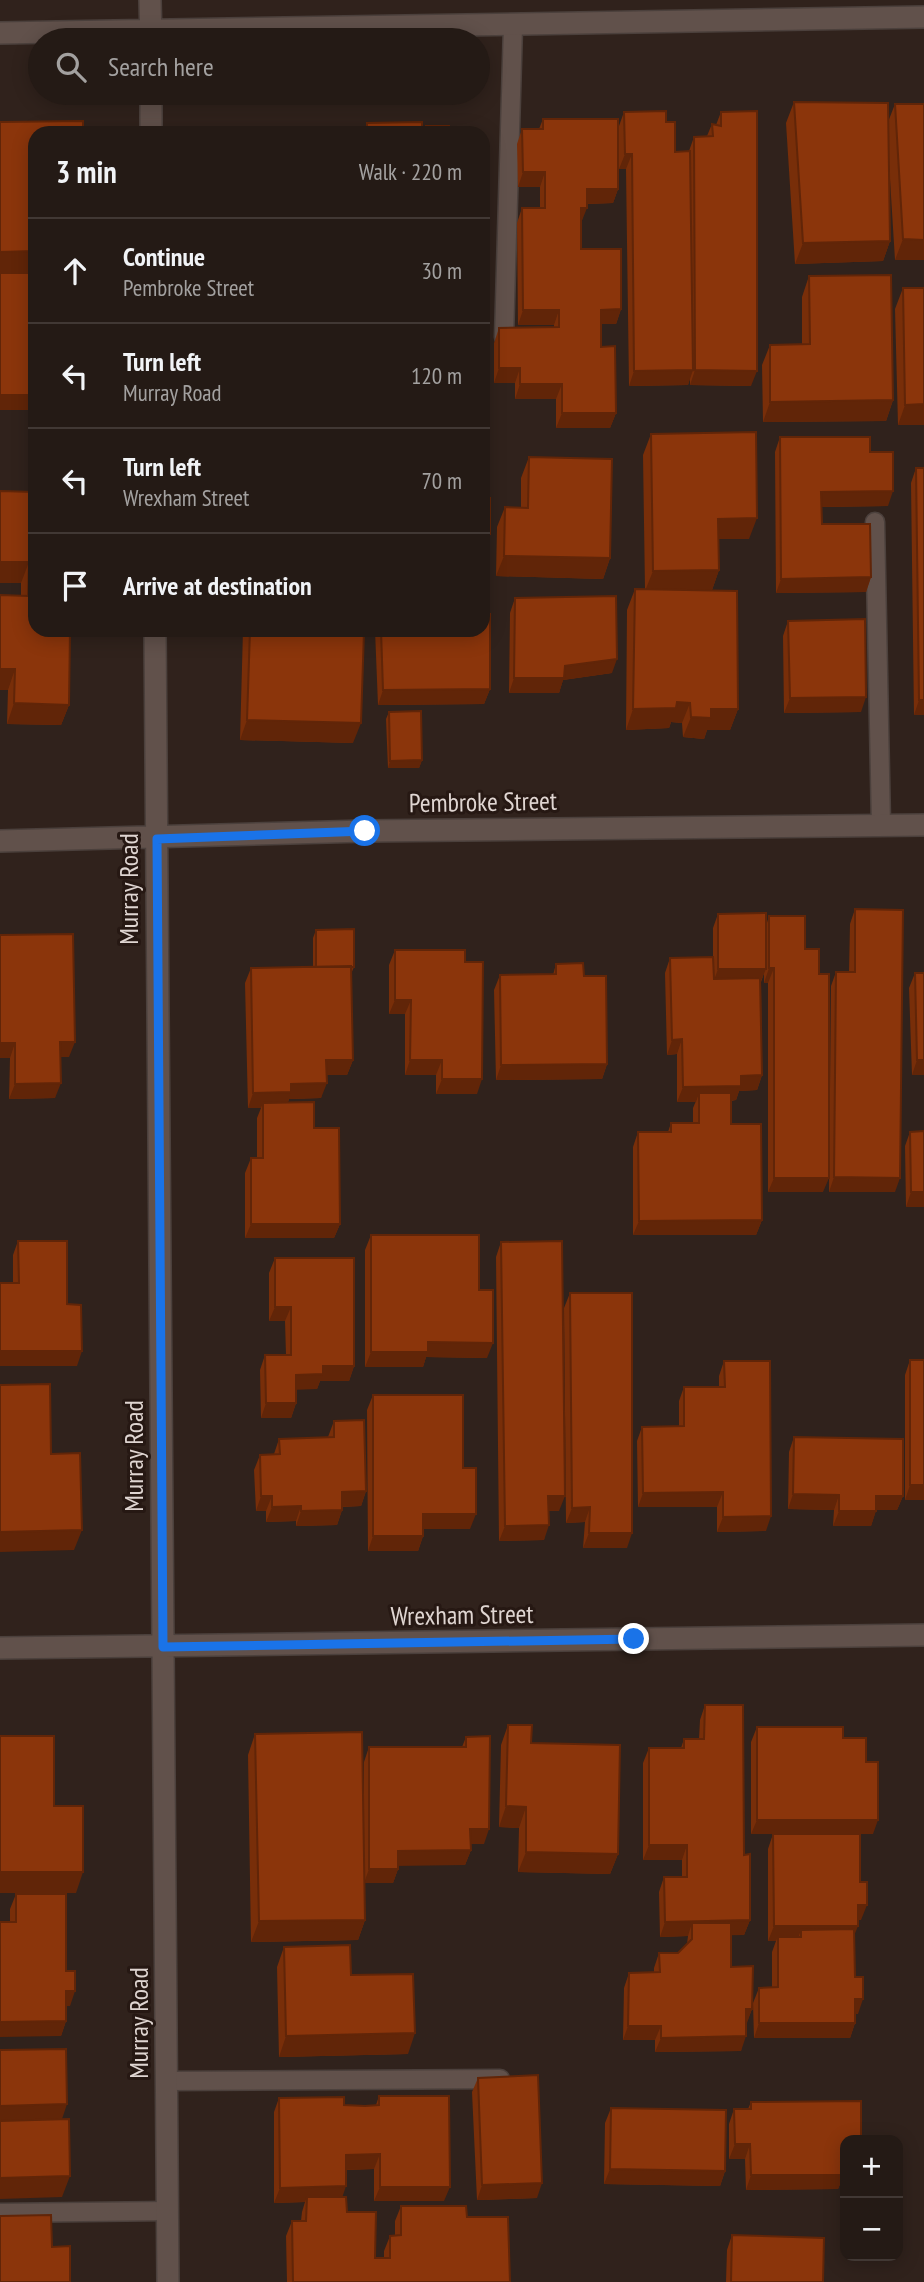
<!DOCTYPE html>
<meta charset="utf-8">
<style>
:root{--surface:#241a15;--page:#2c231e;--text:#f1f3f6;--muted:#a3a1a0;--line:#413834}
body{margin:0;font-family:"PT Sans Narrow",sans-serif;background:var(--page);color:var(--text)}
.controls{position:absolute;right:21px;bottom:21px;display:grid;overflow:hidden;border-radius:14px;box-shadow:0 4px 18px #0003}
.controls button{width:63px;height:63px;display:grid;place-items:center;padding:0;border:0;border-bottom:2px solid var(--line);background:var(--surface);color:var(--text);font:35px sans-serif}
.stop{position:absolute;width:21px;height:21px;margin:-16px;border:5px solid #1a73e8;border-radius:50%;background:#fff}
.stop.end{background:#1a73e8;border-color:#fff;box-shadow:0 2px 7px #0008}
.list{margin:0;padding:0;list-style:none}
h2{display:flex;justify-content:space-between;align-items:center;height:91px;margin:0;padding:0 28px;font-size:30px}
h2 small{font-size:23px;font-weight:400;color:var(--muted)}
.list li{display:grid;grid-template-columns:46px 1fr auto;gap:21px;align-items:center;box-sizing:border-box;height:105px;padding:0 28px;border-top:2px solid var(--line)}
.list b{display:block;font-size:26px;white-space:nowrap}
.list p{margin:0;font-size:23px;white-space:nowrap;color:var(--muted)}
.list em{font-size:23px;font-style:normal;color:var(--muted)}
.icon{flex:none;width:38px;height:38px;fill:none;stroke:currentColor;stroke-width:2;stroke-linecap:round;stroke-linejoin:round}
.map{position:relative;flex:none;width:924px;height:2282px;overflow:hidden}
.search{position:absolute;background:var(--surface);box-shadow:0 4px 18px #0003;left:28px;top:28px;width:462px;height:77px;display:flex;align-items:center;gap:18px;box-sizing:border-box;padding:0 24px;border-radius:38px;color:var(--muted);font-size:26px}
.panel{position:absolute;background:var(--surface);box-shadow:0 4px 18px #0003;left:28px;top:126px;width:462px;height:511px;border-radius:21px}
.map>svg:first-child{display:block}
</style>
<div class="map">
<svg width="924" height="2282" viewBox="0 0 924 2282">
<rect width="100%" height="100%" fill="#30221c"/>
<g fill="none" stroke-linecap="round" stroke-linejoin="round">
<defs>
<path id="service" d="M504,337L513,26
M875,522L881,825
M167,2081L500,2079
M0,2213L168,2211"/>
<path id="minor" d="M150,0L151,40
M0,33L924,17
M151,93V133
M155,630L168,2282
M0,841L365,831L924,825
M0,1648L924,1635"/>
</defs>
<use href="#service" stroke="#4b403c" stroke-width="21"/>
<use href="#minor" stroke="#4b403c" stroke-width="24"/>
<use href="#service" stroke="#61514b" stroke-width="18"/>
<use href="#minor" stroke="#61514b" stroke-width="21"/>
</g>
<path fill="#782e09" d="M794,102L888,122L895,104H924V260H895L888,147L890,241L883,261L795,264L786,123Z
M624,112L666,122L675,152L689,151L694,137L707,136L712,124L716,125L721,112L751,386L690,385V378L688,385L629,386L626,169H619V126Z
M543,119L618,189L613,203L587,204L581,223V249L621,309L616,324H601V347L616,413L610,428H556V399H515V383H494V343L499,328L554,327V325H518L517,223L522,208H540V187H518L517,144L522,129H539Z
M809,276L893,400L886,421L763,422L762,365L770,345L802,344V297Z
M903,288L924,425H898L895,309Z
M651,434L749,539H719V570L712,590L738,709L730,730H707L704,739L683,737L682,723L671,722L669,728L626,730L627,610L635,589H645L643,455Z
M780,437L870,452L888,506L821,507L822,524L871,577L866,592L776,593L775,452Z
M529,457L610,558L603,579L496,576L497,527L505,507H521V478Z
M916,468H924V715H914L911,483Z
M0,491L35,492L69,705L61,725L7,724L8,690H0V595L21,596V583H0Z
M515,598L612,673L563,680L559,693H509L510,613Z
M788,621L861,712L784,713L783,636Z
M243,630H327L353,743L240,740Z
M375,630H483L490,689L484,704L378,705Z
M389,712L422,760L419,768H388L386,719Z
M855,909L895,1192H829L831,986L836,972H849L850,924Z
M718,914L766,926L769,916L805,949L823,1192H768V983H764V973L761,982L762,1075L757,1090L739,1091L736,1100L731,1101V1124L762,1220L756,1235H633V1147L638,1132H668L671,1123H693V1108L696,1101L677,1102V1054L667,1055L665,973L670,958L713,957V928Z
M316,930L354,967L351,974L353,1060L347,1075H326L321,1098L289,1099L288,1102L314,1128L340,1224L334,1238H245V1173L251,1158H257V1118L261,1108H248L245,983L251,968L313,967V938Z
M0,935L69,1057H60L55,1098L9,1099L10,1058Z
M395,950L465,962L477,1094H436V1075H405V1014H389V965Z
M556,964L584,976L607,1064L602,1079L496,1080L494,990L500,975H553Z
M915,973H924V1075H912L909,988Z
M910,1132L924,1207H906L905,1146Z
M371,1235L479,1290L487,1358L426,1357L423,1367H365V1250Z
M18,1241L67,1304L77,1366H0L13,1283V1255Z
M501,1242L559,1511H549L544,1540L499,1541L496,1257Z
M275,1258L354,1366L349,1381H320L317,1389H296V1403L291,1418H261L260,1370L265,1355H286L285,1321H269V1273Z
M570,1293L627,1548H583L585,1522L566,1523L564,1308Z
M910,1360L924,1500H905V1375Z
M724,1361L766,1531L717,1532V1507H638L637,1441L642,1427L679,1426V1401L684,1387H719V1376Z
M373,1395L463,1468L470,1529H423V1536L418,1551H368L367,1410Z
M334,1421L366,1491L361,1506L342,1507V1510L337,1525L296,1526V1521L266,1522V1511H256L254,1470L260,1455L274,1454L279,1439L328,1437Z
M794,1437L903,1496L897,1510H876L871,1526H833L834,1510L788,1509L789,1452Z
M705,1705L744,1855L750,1920L744,1935H731V1967L752,2009L746,2024L741,2051L655,2052V2040H623L624,1988L629,1973L654,1972V1968L659,1953H678L687,1944L688,1936L660,1937L659,1892L664,1877H682V1860H643V1763L649,1748H681L684,1739H699L700,1720Z
M508,1725L531,1743L618,1854L610,1874L518,1872L519,1828L499,1827L501,1745Z
M757,1727L843,1738L866,1762L873,1834H860L861,1920H858L854,1936L855,1977L858,2014H855V2023L850,2038H754L753,2003L759,1988L772,1987V1952L776,1941H768V1849L773,1834H777H751V1742Z
M255,1734L364,1813V1762L369,1747H462L466,1737L484,1844H470L471,1850L465,1865H398V1869L393,1883H365V1920L358,1940L251,1942L248,1755Z
M16,1894L66,1971L70,2006H66V2021L61,2036L10,1922V1909Z
M284,1947L351,1975L408,2054L279,2057L277,1967Z
M478,2078L537,2198L477,2200L472,2092Z
M379,2096L444,2201H374V2169L346,2170L342,2197L347,2212L375,2258H384V2251L390,2236L395,2235V2221L401,2206L467,2217L510,2282H287L286,2236L292,2221H301L302,2212L305,2202L274,2203V2112L279,2098L344,2105L365,2106L376,2105Z
M751,2102L845,2177H843L838,2189L746,2190L745,2159H729V2124L734,2109H748Z
M611,2108L725,2171L720,2186L604,2184L605,2123Z
M732,2235L823,2282H726L727,2250Z"/>
<path fill="#612508" d="M625,154H632L626,169H619Z
M523,172H545L540,187H518Z
M587,189H618L613,203L581,204Z
M581,208H587L581,223Z
M903,239L924,240V260H895Z
M890,241L883,261L795,264L803,243Z
M35,251V272H0V252Z
M621,309L616,324H595L601,310Z
M523,310H559L554,325H518Z
M499,368H520L515,383H494Z
M693,370L688,385L629,386L634,371Z
M695,370L757,371L751,386L690,385Z
M520,384H562L556,399H515Z
M0,395H35V410H0Z
M893,400L886,421L763,422L770,402Z
M924,404V425H898L905,405Z
M562,413H616L610,428H556Z
M893,491L888,506L816,507L821,492Z
M757,518L749,539H711L718,519Z
M483,534H490L484,549H483Z
M504,556L610,558L603,579L496,576Z
M0,562H29L21,583H0Z
M719,570L712,590L645,591L653,571Z
M871,577L866,592L776,593L781,579Z
M617,659L612,673L563,680L559,693H509L514,678L565,666Z
M0,669H15L8,690H0Z
M490,689L484,704L378,705L383,690Z
M866,697L861,712L784,713L790,698Z
M919,700H924V715H914Z
M677,702L690,703L682,723L671,722L669,728L626,730L633,709Z
M14,703L69,705L61,725L7,724Z
M711,709H738L730,730H707L704,739L683,737L691,717Z
M247,720L361,723L353,743L240,740Z
M422,760L419,768H388L390,761Z
M769,968H774L768,983H764Z
M718,969H766L760,983H713Z
M395,1000H411L405,1014H389Z
M682,1039L677,1054L667,1055L672,1040Z
M60,1042H75L69,1057H55Z
M0,1043H15L10,1058H0Z
M326,1060H353L347,1075H321Z
M410,1060H442L436,1075H405Z
M917,1060H924V1075H912Z
M607,1064L602,1079L496,1080L501,1065Z
M762,1075L757,1090L739,1091L736,1100L699,1101V1093L696,1102H677L683,1087L741,1076Z
M442,1079H482L477,1094H436Z
M61,1083L55,1098L9,1099L15,1084Z
M327,1083L321,1098L289,1099L286,1107L263,1103L261,1108H248L253,1093L291,1084Z
M834,1177L900,1178L895,1192H829Z
M774,1178H829L823,1192H768Z
M911,1192H924V1207H906Z
M762,1220L756,1235H633L639,1221Z
M251,1224H340L334,1238H245Z
M275,1307H291L285,1321H269Z
M428,1342L493,1343L487,1358L426,1357L423,1367H365L371,1352Z
M0,1351H82L77,1366H0Z
M323,1366H354L349,1381H320L317,1389L291,1390L296,1375Z
M266,1403H296L291,1418H261Z
M910,1485H924V1500H905Z
M366,1491L361,1506L336,1507L342,1492Z
M723,1492L717,1507H638L643,1493Z
M793,1494L839,1495L834,1510L788,1509Z
M261,1496H272L266,1511H256Z
M548,1496H565L559,1511H543Z
M876,1496H903L897,1510H871Z
M301,1506L296,1521L266,1522L272,1507Z
M590,1507L585,1522L566,1523L572,1508Z
M342,1510L337,1525L296,1526L301,1511Z
M839,1511H876L871,1526H833Z
M423,1514H476L470,1529H418Z
M771,1516L766,1531L717,1532L723,1517Z
M549,1525L544,1540L499,1541L505,1526Z
M82,1530L74,1550L0,1552V1532Z
M589,1533H632L627,1548H583Z
M373,1536H423L418,1551H368Z
M506,1806L526,1807L519,1828L499,1827Z
M757,1820H878L873,1834H751Z
M470,1829H489L484,1844H465Z
M649,1845H687L682,1860H643Z
M471,1850L465,1865L393,1866L398,1851Z
M526,1852L618,1854L610,1874L518,1872Z
M369,1869H398L393,1883H364Z
M0,1872H83L76,1893H0Z
M858,1905H867L861,1920H852Z
M365,1920L358,1940L251,1942L259,1921Z
M750,1920L744,1935L692,1936V1923L688,1936L660,1937L665,1922Z
M774,1926H858L852,1941L801,1937V1930L797,1941L778,1937L776,1941H768Z
M66,1991H75L70,2006H60Z
M855,1999H863L858,2014H850Z
M746,2009H752L747,2023L741,2024Z
M66,2021L61,2036L0,2037V2022Z
M759,2023H855L850,2038H754Z
M628,2026H661L655,2040H623Z
M415,2033L408,2054L279,2057L286,2036Z
M746,2036L741,2051L655,2052L661,2038Z
M67,2104L60,2125L0,2126V2106Z
M735,2144H750L745,2159H729Z
M380,2154L374,2169L340,2170L346,2155Z
M844,2162H845V2177H843L838,2189L746,2190L751,2175Z
M610,2169L725,2171L720,2186L604,2184Z
M70,2176L62,2197L0,2199V2178Z
M542,2183L537,2198L477,2200L482,2185Z
M346,2186L341,2201L307,2197L305,2202L274,2203L280,2188Z
M380,2187H450L444,2201H374Z"/>
<path fill="#8b350b" stroke="#612508" stroke-width="2" d="M794,102L888,103L890,241L803,243Z
M895,104H924V240L903,239Z
M666,111V122H675V152L690,151L693,370L634,371L632,154H625L624,112Z
M757,111V371L695,370L694,137L713,136L712,124L721,126V112Z
M543,119H618V189H587V208H581V249H621V309L601,310V347L615,346L616,413H562V384H520V368H499V328L559,327V310H523L522,208H545V172H523L522,129H543Z
M83,121V133H35V251L0,252V122Z
M422,122V133H367V123Z
M426,126H449V133H426Z
M348,130V133H249Z
M483,149H484L486,290H483Z
M0,273H35V395H0Z
M891,275L893,400L770,402V345L810,344L809,276Z
M903,288H924V404L905,405Z
M756,432L757,518L718,519L719,570L653,571L651,434Z
M780,437H870V452H893V491L821,492L822,524H870L871,577L781,579Z
M529,457L612,459L610,558L504,556L505,507L528,508Z
M916,468H924V700H919Z
M0,491L35,492V630H70L69,705L14,703L15,669H0V595L28,596L29,562H0Z
M483,498H490V534H483Z
M635,589L737,591L738,709H711V718L691,717L690,703L677,702L676,708L633,709Z
M616,596L617,659L565,666L564,678H514L515,598Z
M483,614H490V689L383,690L381,630H483Z
M865,619L866,697L790,698L788,621Z
M250,630L364,631L361,723L247,720Z
M421,711L422,760L390,761L389,712Z
M855,909L903,910L900,1178L834,1177L836,972H855Z
M766,913V969H718V914Z
M769,916H805V949H819V974H829V1178H774V968H769Z
M354,929V967H316V930Z
M73,934L75,1042H60L61,1083L15,1084V1043H0V935Z
M395,950H465V962H483L482,1079H442V1060H410L411,1000H395Z
M713,957L714,979L760,978L762,1075L741,1076V1086L683,1087L682,1039L672,1040L670,958Z
M583,963L584,976H606L607,1064L501,1065L500,975L556,974V964Z
M351,966L353,1060H326L327,1083L291,1084V1092L253,1093L251,968Z
M915,973H924V1060H917Z
M699,1093H731V1124H761L762,1220L639,1221L638,1132H671V1123H699Z
M314,1102V1128H339L340,1224H251V1158H263V1103Z
M924,1131V1192H911L910,1132Z
M371,1235H479V1290H493V1343L428,1342V1352H371Z
M18,1241H67V1304L81,1305L82,1351H0V1283H19Z
M562,1241L565,1496H548L549,1525L505,1526L501,1242Z
M275,1258H354V1366H323V1374L296,1375V1403H266L265,1355H291V1307H275Z
M570,1293H632V1533H589L590,1507L572,1508Z
M910,1360H924V1485H910Z
M724,1361H770L771,1516L723,1517V1492L643,1493L642,1427L684,1426V1387H725Z
M50,1384L51,1454L80,1453L82,1530L0,1532V1385Z
M373,1395H463V1468H476V1514H423V1536H373Z
M364,1420L366,1491L342,1492V1510L301,1511V1506L272,1507V1496H261L260,1455L280,1454L279,1439L334,1437V1421Z
M794,1437L903,1439V1496H876V1511H839V1495L793,1494Z
M705,1705H743L744,1855L750,1854V1920L665,1922L664,1877H687V1845H649V1748H684V1739H704Z
M508,1725H532L531,1743L620,1745L618,1854L526,1852V1807L506,1806Z
M757,1727H843V1738H866V1762H878V1820H757Z
M362,1732L365,1920L259,1921L255,1734Z
M0,1736H54V1806H83V1872H0Z
M490,1736L489,1829H470L471,1850L398,1851V1869H369V1747H466V1737Z
M773,1834H860V1882H867V1905H858V1926H774Z
M16,1894H66V1971H75V1991H66V2021L0,2022V1922H16Z
M692,1923H731V1967L753,1966L752,2009H746V2036L661,2038V2026H628L629,1973L660,1972L659,1953H678L692,1939Z
M854,1929L855,1977H863V1999H855V2023H759V1988L778,1987V1937H801V1930Z
M350,1945L351,1975L413,1974L415,2033L286,2036L284,1947Z
M66,2049L67,2104L0,2106V2050Z
M538,2075L542,2183L482,2185L478,2078Z
M379,2096H449L450,2187H380V2154L346,2155V2186L280,2188L279,2098L344,2097V2105L365,2106L379,2105Z
M861,2101V2140H845V2162H844V2175H751L750,2144H735L734,2109H751V2102Z
M611,2108L726,2110L725,2171L610,2169Z
M69,2119L70,2176L0,2178V2121Z
M307,2197H346L347,2212H376L375,2258H390V2236L401,2235V2206H466L467,2217H508L510,2282H293L292,2221H306Z
M51,2215L52,2247L70,2246V2282H0V2216Z
M732,2235L824,2238L823,2282H731Z"/>
<g fill="none" stroke-linecap="round" stroke-linejoin="round">
<path stroke="#1a73e8" stroke-width="9" d="M365,831L157,839L163,1647L634,1639"/>
</g>
<g text-anchor="middle" stroke-width="6" stroke-linejoin="round" paint-order="stroke">
<g font-size="26" fill="#dfd5d1" stroke="#261813">
<text transform="translate(483 802) rotate(-1)" y="9">Pembroke Street</text>
<text transform="translate(129 889) rotate(-90)" y="9">Murray Road</text>
<text transform="translate(134 1456) rotate(-90)" y="9">Murray Road</text>
<text transform="translate(462 1615) rotate(-1)" y="9">Wrexham Street</text>
<text transform="translate(139 2023) rotate(-90)" y="9">Murray Road</text>
</g>
</g>
</svg>
<div class="controls">
<button>+</button>
<button>−</button>
</div>
<div class="stop" style="left:365px;top:831px"></div>
<div class="stop end" style="left:634px;top:1639px"></div>
<div class="search"><svg class="icon" aria-label="search" viewBox="0 0 24 24"><circle cx="10" cy="10" r="6"/><path d="M15 15l6 6"/></svg>Search here</div>
<section class="panel">
<h2>3 min<small>Walk · 220 m</small></h2>
<ul class="list">
<li><svg class="icon" aria-label="ahead" viewBox="0 0 24 24"><path d="M12 20V5M6 11l6-6 6 6"/></svg><div><b>Continue</b><p>Pembroke Street</p></div><em>30 m</em></li>
<li><svg class="icon" aria-label="left" viewBox="0 0 24 24"><path d="M17 20v-9H6M10 6l-5 5 5 5"/></svg><div><b>Turn left</b><p>Murray Road</p></div><em>120 m</em></li>
<li><svg class="icon" aria-label="left" viewBox="0 0 24 24"><path d="M17 20v-9H6M10 6l-5 5 5 5"/></svg><div><b>Turn left</b><p>Wrexham Street</p></div><em>70 m</em></li>
<li><svg class="icon" aria-label="arrive" viewBox="0 0 24 24"><path d="M6 21V4h12l-3 4 3 4H6"/></svg><div><b>Arrive at destination</b></div></li>
</ul>
</section>
</div>
